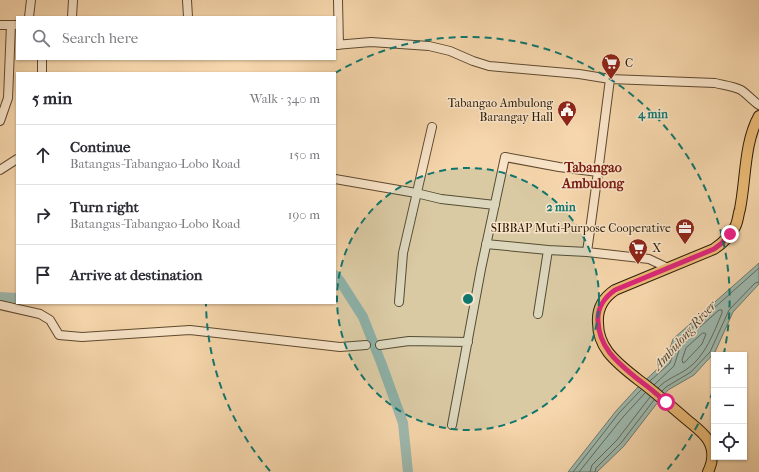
<!DOCTYPE html>
<meta charset="utf-8">
<style>
:root{--surface:#fff;--page:#f7f7f7;--text:#2b2b33;--muted:#7c7c81;--line:#e1e1e2}
body{margin:0;font-family:"IM FELL French Canon",serif;background:var(--page);color:var(--text)}
.controls{position:absolute;right:12px;bottom:12px;display:grid;overflow:hidden;border-radius:0px;box-shadow:0 1px 3px #0004}
.controls button{width:36px;height:36px;display:grid;place-items:center;padding:0;border:0;border-bottom:1px solid var(--line);background:var(--surface);color:var(--text);font:20px sans-serif}
.stop{position:absolute;width:12px;height:12px;margin:-9px;border:3px solid #db2777;border-radius:50%;background:#fff}
.stop.end{background:#db2777;border-color:#fff;box-shadow:0 1px 4px #0008}
.list{margin:0;padding:0;list-style:none}
h2{display:flex;justify-content:space-between;align-items:center;height:52px;margin:0;padding:0 16px;font-size:17px}
h2 small{font-size:13px;font-weight:400;color:var(--muted)}
.list li{display:grid;grid-template-columns:26px 1fr auto;gap:12px;align-items:center;box-sizing:border-box;height:60px;padding:0 16px;border-top:1px solid var(--line)}
.list b{display:block;font-size:15px;white-space:nowrap}
.list p{margin:0;font-size:13px;white-space:nowrap;color:var(--muted)}
.list em{font-size:13px;font-style:normal;color:var(--muted)}
.icon{flex:none;width:22px;height:22px;fill:none;stroke:currentColor;stroke-width:2;stroke-linecap:round;stroke-linejoin:round}
.map{position:relative;flex:none;width:759px;height:472px;overflow:hidden}
.search{position:absolute;background:var(--surface);box-shadow:0 1px 3px #0004;left:16px;top:16px;width:320px;height:44px;display:flex;align-items:center;gap:10px;box-sizing:border-box;padding:0 14px;border-radius:0px;color:var(--muted);font-size:15px}
.panel{position:absolute;background:var(--surface);box-shadow:0 1px 3px #0004;left:16px;top:72px;width:320px;height:232px;border-radius:0px}
.map>svg:first-child{display:block}
</style>
<div class="map">
<svg width="759" height="472" viewBox="0 0 759 472">
<rect width="100%" height="100%" fill="#f6d6ac"/>
<filter id="stains"><feTurbulence type="fractalNoise" baseFrequency=".005" numOctaves="4"/><feColorMatrix values="0 0 0 0 .2 0 0 0 0 .09 0 0 0 0 .02 0 0 0 .5 -.17"/></filter>
<radialGradient id="worn" r=".72"><stop offset=".6" stop-color="#630" stop-opacity="0"/><stop offset="1" stop-color="#630" stop-opacity=".3"/></radialGradient>
<path fill="#9db8ae" stroke="#6f796a" d="M759,263V284L733,312L715,352L694,375L668,390L658,402L624,446L597,472H568L616,411L638,387L666,361L673,339Z"/>
<g fill="none" stroke-linecap="round" stroke-linejoin="round">
<path stroke="#646958" stroke-width="1" d="M703,333H705L706,334L702,344L685,362L683,363L682,360L686,348Z
M650,381L670,363L677,341L759,268
M654,385L674,366L681,344L719,310H722V313C714,332 705,357 687,369C677,376 666,379 658,388
M662,391L666,387L691,372L710,352L729,310L755,283L759,282
M573,472L619,413L641,390
M579,472L623,417L645,393
M590,472L592,465L617,440L650,397
M595,472L596,468L621,443L654,400"/>
<path stroke="#9db8ae" stroke-width="10" d="M335,275L340,281L363,317L382,365L403,423L408,472
M0,297L17,298"/>
<defs>
<path id="minor" d="M187,0L188,17
M338,0L339,45
M29,17L31,0
M72,17L73,0
M0,25H17
M335,45L371,42L429,46L450,51L473,61L489,66L579,74L610,79L715,83C723,85 733,86 741,90C747,94 753,101 759,105
M42,73V59
M0,121L8,98L11,25
M0,170L17,159
M335,179L416,193L441,199L495,205
M486,244L548,250L587,252L649,259L668,268
M587,252L598,172
M399,302L403,253L432,127
M0,305L40,314L50,320L59,335L82,337L190,330L340,347L366,345
M538,314L548,250
M380,345L409,341L468,342
M452,425L481,269L505,157L559,167L598,172L610,79"/>
<path id="major" d="M708,472C713,462 714,450 708,440C703,432 693,425 686,419C672,407 658,395 644,384C631,374 618,365 608,352C602,344 598,333 598,323C597,309 603,298 615,290L714,249C723,243 730,236 735,227C738,222 738,215 740,209C746,179 744,143 759,116"/>
</defs>
<use href="#minor" stroke="#5e492d" stroke-width="10"/>
<use href="#major" stroke="#2b1a03" stroke-width="12"/>
<use href="#minor" stroke="#f9e4c9" stroke-width="8"/>
<use href="#major" stroke="#ebbb76" stroke-width="10"/>
</g>
<g fill="none" stroke-linecap="round" stroke-linejoin="round">
<path stroke="#db2777" stroke-width="5" d="M666,402C656,393 646,385 635,377C616,361 599,347 598,321C597,308 605,297 615,290L714,249L722,243L730,234"/>
</g>
<circle cx="468" cy="299" r="131" fill="#0f766e" fill-opacity=".12"/>
<g fill="none" stroke="#0f766e" stroke-width="2" stroke-dasharray="7 5">
<circle cx="468" cy="299" r="131"/>
<path d="M713 391A262 262 0 0 1 666 471M270 471A262 262 0 0 1 206 304M335 73A262 262 0 0 1 724 353"/>
</g>
<defs>
<symbol id="supermarket-pin" viewBox="-11 -11 22 30"><path d="M0 17L-7.5 6A9.5 9.5 0 1 1 7.5 6Z" fill="#8f2418" stroke="#f9e4c9"/><path d="M-6-5.5h2.5l.6 2H6L4.5 2H-2.5L-4.4-4H-6ZM-1.5 3.2a1.3 1.3 0 1 0 .1 0ZM3 3.2a1.3 1.3 0 1 0 .1 0Z" fill="#fff"/></symbol>
<symbol id="civic-pin" viewBox="-11 -11 22 30"><path d="M0 17L-7.5 6A9.5 9.5 0 1 1 7.5 6Z" fill="#8f2418" stroke="#f9e4c9"/><path d="M-.6-6.5H3V-4.5H.6V-3L4-1V1h2V6H-6V1h2V-1L-.6-3ZM-1.2 2.5V6h2.4V2.5Z" fill="#fff"/></symbol>
<symbol id="office-pin" viewBox="-11 -11 22 30"><path d="M0 17L-7.5 6A9.5 9.5 0 1 1 7.5 6Z" fill="#8f2418" stroke="#f9e4c9"/><path d="M-6-3h4V-5.5h4V-3h4V5H-6ZM-1-4.5V-3h2v-1.5ZM-6 0V1H6V0Z" fill="#fff"/></symbol>
</defs>
<g fill-rule="evenodd">
<use href="#supermarket-pin" x="600" y="52" width="22" height="30"/>
<use href="#civic-pin" x="556" y="99" width="22" height="30"/>
<use href="#office-pin" x="674" y="217" width="22" height="30"/>
<use href="#supermarket-pin" x="627" y="237" width="22" height="30"/>
</g>
<g text-anchor="middle" stroke-width="3" stroke-linejoin="round" paint-order="stroke">
<g font-size="12" fill="#2b1a03" stroke="#f9e4c9" text-anchor="start">
<text x="625" y="67">C</text>
<text x="553" y="107" text-anchor="end">Tabangao Ambulong<tspan x="553" dy="14">Barangay Hall</tspan></text>
<text x="671" y="232" text-anchor="end">SIBBAP Muti-Purpose Cooperative</text>
<text x="652" y="252">X</text>
</g>
<g font-size="13" font-style="italic" fill="#4d4936" stroke="#f9e4c9">
<text transform="translate(684 335) rotate(-48)" y="5">Ambulong River</text>
</g>
<g font-size="14" font-weight="bold" fill="#7a1f14" stroke="#f9e4c9">
<text x="593" y="172">Tabangao<tspan x="593" dy="16">Ambulong</tspan></text>
</g>
</g>
<circle cx="468" cy="299" r="6" fill="#0f766e" stroke="#f9e4c9" stroke-width="2"/>
<g font-size="12" text-anchor="middle" font-weight="bold" fill="#0f766e" stroke="#f9e4c9" stroke-width="3" stroke-linejoin="round" paint-order="stroke">
<text x="653" y="118">4 min</text>
<text x="561" y="211">2 min</text>
</g>
<rect width="100%" height="100%" filter="url(#stains)"/>
<rect width="100%" height="100%" fill="url(#worn)"/>
</svg>
<div class="controls">
<button>+</button>
<button>−</button>
<button><svg class="icon" aria-label="locate" viewBox="0 0 24 24"><circle cx="12" cy="12" r="6"/><path d="M12 2v4M12 18v4M2 12h4M18 12h4"/></svg></button>
</div>
<div class="stop" style="left:666px;top:402px"></div>
<div class="stop end" style="left:730px;top:234px"></div>
<div class="search"><svg class="icon" aria-label="search" viewBox="0 0 24 24"><circle cx="10" cy="10" r="6"/><path d="M15 15l6 6"/></svg>Search here</div>
<section class="panel">
<h2>5 min<small>Walk · 340 m</small></h2>
<ul class="list">
<li><svg class="icon" aria-label="ahead" viewBox="0 0 24 24"><path d="M12 20V5M6 11l6-6 6 6"/></svg><div><b>Continue</b><p>Batangas-Tabangao-Lobo Road</p></div><em>150 m</em></li>
<li><svg class="icon" aria-label="right" viewBox="0 0 24 24"><path d="M7 20v-9h11M14 6l5 5-5 5"/></svg><div><b>Turn right</b><p>Batangas-Tabangao-Lobo Road</p></div><em>190 m</em></li>
<li><svg class="icon" aria-label="arrive" viewBox="0 0 24 24"><path d="M6 21V4h12l-3 4 3 4H6"/></svg><div><b>Arrive at destination</b></div></li>
</ul>
</section>
</div>
